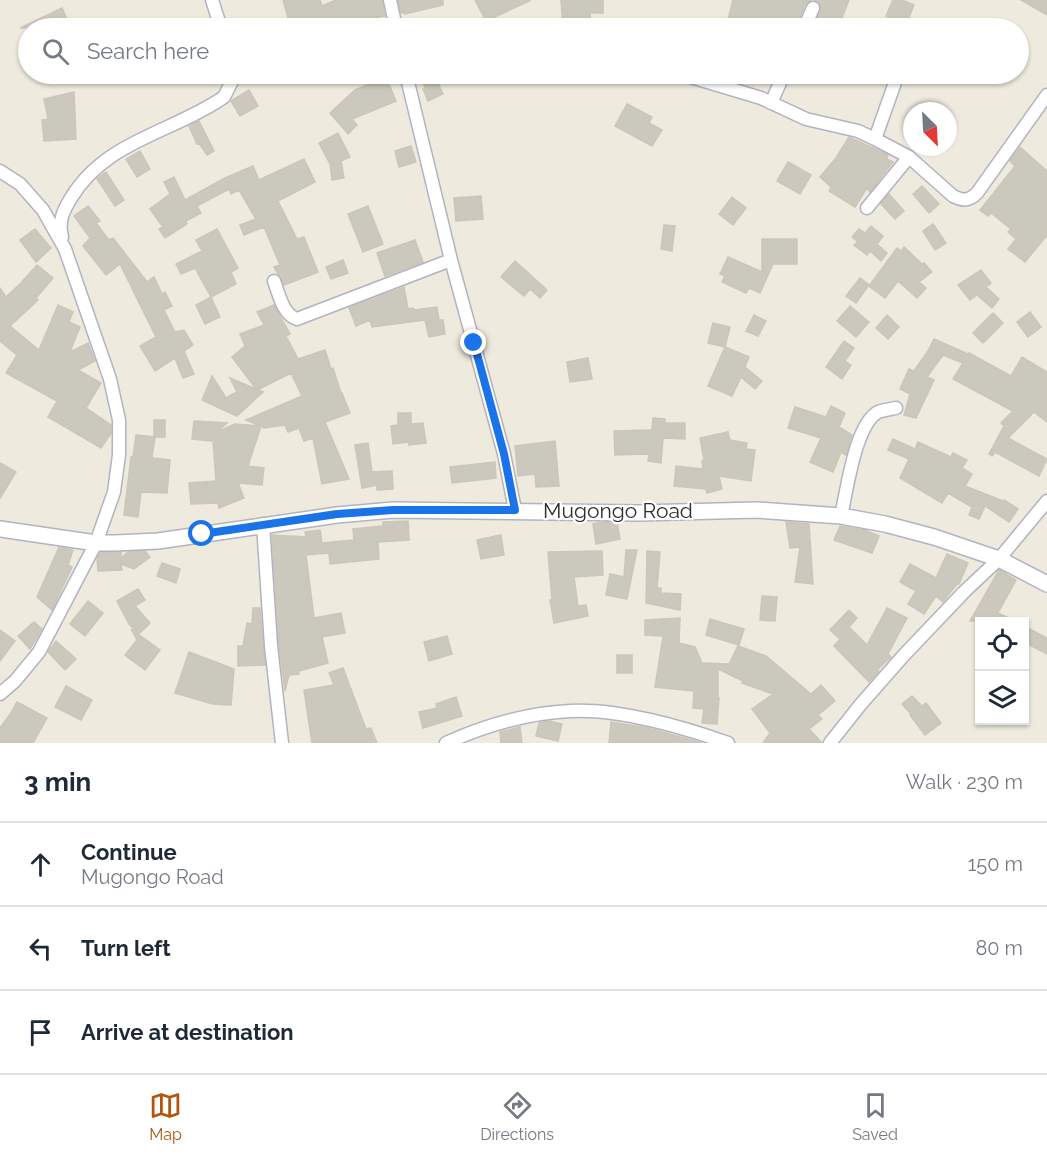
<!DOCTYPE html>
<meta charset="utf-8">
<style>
:root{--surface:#fff;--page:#f2f2f3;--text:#1f2937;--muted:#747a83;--line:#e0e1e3;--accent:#b45309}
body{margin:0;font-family:Raleway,sans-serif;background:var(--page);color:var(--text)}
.controls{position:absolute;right:18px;bottom:18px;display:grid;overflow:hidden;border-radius:0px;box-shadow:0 2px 4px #0004}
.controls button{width:54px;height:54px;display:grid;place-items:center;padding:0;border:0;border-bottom:2px solid var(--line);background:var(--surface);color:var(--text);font:30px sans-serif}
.compass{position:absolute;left:903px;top:102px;width:54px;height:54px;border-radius:50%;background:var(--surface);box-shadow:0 2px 4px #0004;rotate:156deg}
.stop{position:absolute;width:18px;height:18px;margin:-14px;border:4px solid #1a73e8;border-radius:50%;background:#fff}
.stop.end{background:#1a73e8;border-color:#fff;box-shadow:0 2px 6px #0008}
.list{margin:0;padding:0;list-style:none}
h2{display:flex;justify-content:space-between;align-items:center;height:78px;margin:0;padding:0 24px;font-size:26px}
h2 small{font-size:20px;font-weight:400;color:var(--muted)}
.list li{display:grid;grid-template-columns:39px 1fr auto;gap:18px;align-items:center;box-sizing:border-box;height:84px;padding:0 24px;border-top:2px solid var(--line)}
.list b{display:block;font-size:22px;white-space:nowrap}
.list p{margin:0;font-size:20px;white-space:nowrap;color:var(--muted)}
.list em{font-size:20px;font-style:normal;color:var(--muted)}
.icon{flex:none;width:33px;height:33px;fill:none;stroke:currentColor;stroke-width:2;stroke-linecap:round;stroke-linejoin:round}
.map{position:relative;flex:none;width:1047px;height:743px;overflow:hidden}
.search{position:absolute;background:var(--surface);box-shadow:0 2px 4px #0004;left:18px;right:18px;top:18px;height:66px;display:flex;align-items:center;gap:15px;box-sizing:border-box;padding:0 21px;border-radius:33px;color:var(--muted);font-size:22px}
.sheet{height:330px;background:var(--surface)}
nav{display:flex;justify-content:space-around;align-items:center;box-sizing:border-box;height:84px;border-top:2px solid var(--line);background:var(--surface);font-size:16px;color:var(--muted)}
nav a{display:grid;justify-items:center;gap:3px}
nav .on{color:var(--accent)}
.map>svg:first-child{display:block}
</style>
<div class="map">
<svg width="1047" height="743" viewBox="0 0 1047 743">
<rect width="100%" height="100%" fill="#efeade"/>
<path fill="#cbc8bd" stroke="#cbc6b8" stroke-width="1.5" d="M283,0H320L322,6L336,0H382L385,16L348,23L350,28H291Z
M398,0H443V5L405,14V13H401Z
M475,0H531L486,21Z
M561,0H603V13H590L591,28H563Z
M733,0H811L805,5L796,28H726Z
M814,0H849L838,28H813L821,8L819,3Z
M893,0H902L914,5L906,25L886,16Z
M1021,0H1047V15Z
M62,8L71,28H20Z
M421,74H433L435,84L438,83L443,94L428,101L423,89H425Z
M386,77L396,101L352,119L357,125L348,134L330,113L355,90Z
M249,90L258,106L240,116L231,101Z
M74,92L76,139L44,141L42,120L48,119L44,99Z
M627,104L652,117L649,123L662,130L652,146L615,126Z
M199,121L214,151L207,155L199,143L197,144L189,126Z
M338,133L350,157L341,161L344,178L332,180L330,164L319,143Z
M849,137L888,155L887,159L893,162L870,192L867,188L855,207L829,191L831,187L820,177L836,158Z
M411,146L416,162L399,167L395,151Z
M1020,147L1047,171V235L1025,262L1008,249L1016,239L1008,232L1011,229L991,213L988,216L980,210L1015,166L1010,161Z
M140,151L150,169L137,177L126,159Z
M304,159L315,182L278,201L297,239L304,237L318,272L284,285L274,267L280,265L264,227L244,235L240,225L256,219L239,190L231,194L229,189L197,206L201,213L186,221L187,224L165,238L159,229L163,227L150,209L170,194L164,182L174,177L185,200L225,178L253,166L259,180Z
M788,162L811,175L800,194L777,181Z
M106,172L124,200L115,206L97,179Z
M922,186L939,204L929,213L913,194Z
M889,194L904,211L895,219L881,204Z
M481,196L483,219L456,221L454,198Z
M732,197L746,208L733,225L719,214Z
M88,206L100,221L96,223L109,240L113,238L147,282L154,277L162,294L165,292L172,306L164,310L175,332L184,330L193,345L184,351L194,374L183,378L175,358L155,371L140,346L156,337L120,264L106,275L83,246L90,238L74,216Z
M368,206L383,244L363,252L348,214Z
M933,224L946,243L935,250L923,231Z
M664,225L675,226L672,251L661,249Z
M871,226L883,236L877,244L887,253L881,261L870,251L867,255L854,245L858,242L852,237L859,229L865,233Z
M35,229L51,248L36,262L20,240Z
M217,229L238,268L231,272L236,284L211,297L195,268L181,274L176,264L202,251L196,240Z
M762,239H797V264H773L760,293L749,288L746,293L722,282L725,276L720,274L728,257L762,272Z
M415,240L423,262L385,276L377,253Z
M904,247L922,264L924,263L932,272L919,282L926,288L917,298L898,281L885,298L869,286L897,248L901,251Z
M343,260L348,273L331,279L326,267Z
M515,261L547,290L540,298L530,289L524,296L501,277Z
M37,265L53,278L36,298L38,300L10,326L39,350L58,305L73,312L69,322L80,327L70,352L88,343L95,361L78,370L101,383L86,408L111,425V433L101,448L48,417L57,401L6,373L17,355L0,341V288L6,297L20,284Z
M981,270L991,283L986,287L999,299L992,308L977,295L970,300L958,285Z
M860,278L869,285L856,303L846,296Z
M404,287L408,309L413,308L414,310L437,307L439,320H443L445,334L429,337L425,320L372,327L370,320L356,326L349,308Z
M211,297L220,317L205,324L196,305Z
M274,305L290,334L286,336L298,359L325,350L331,369L333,368L341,393H342L350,413L325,422L349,479L322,484L313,438L304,441L299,428L288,432L285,425L264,428L261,426L248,466L264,468L262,485L238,483L244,498L219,508L218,503L191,504L189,483L216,481L213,441L192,439L194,421L227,423L217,432L235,424L260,426L246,420L302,396L291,373L257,390L232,357L245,346L240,334L264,325L257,312Z
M850,306L869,322L856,337L837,321Z
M1030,312L1041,327L1028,337L1017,322Z
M993,313L1003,323L983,343L973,333Z
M754,315L766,321L758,336L746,331Z
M887,315L899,327L888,339L876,328Z
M713,323L730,327L725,347L708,343Z
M934,339L968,354L969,353L1011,376L1022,357L1047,372V422L1034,412L1008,438L1047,459L1039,476L995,452L992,456L989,454L1004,426L1001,423L1013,411L953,379L963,363L943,355L927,377L934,380L916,418L904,415L910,394L900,389L909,369L914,371L928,351Z
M844,341L854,348L845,361L851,365L842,379L826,367Z
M725,347L749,357L745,367L762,381L755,389L741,377L732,396L708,386Z
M588,358L592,379L570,382L567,362Z
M212,376L226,398L237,392L230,378L263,392L237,416L202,400Z
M831,406L845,413L839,427L852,435L846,455L841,452L833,472L810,462L821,438L788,428L795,407L826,417Z
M398,413H411V424L423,423L426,443L409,445V442L393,444L391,426L398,425Z
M653,418L665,419V423H685V439L663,438L661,463L648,461L649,454L615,455L614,431L652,430Z
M154,420H165V437H154Z
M728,432L730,440L747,443L746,449L755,450L751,481L719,476L722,489L707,493L706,489L674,486L676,466L703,469L702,461L704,460L700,438Z
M136,435L155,437L152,458L170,460L167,493L141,492L138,517L124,515L131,457H133Z
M893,439L915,449L918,442L951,457L953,453L967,460L962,468L972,474L965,486L1003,501L1004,500L1018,509L1009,522L985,506L979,519L969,515L972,507L948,493L942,503L900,478L909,459L888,450Z
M555,441L559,486L536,487L535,474L518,476L515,446Z
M368,443L372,472L392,471L393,489L377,490V485L362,488L355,445Z
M495,462L496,478L452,483L450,467Z
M0,463L16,472L0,498Z
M408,521L409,540L378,542L379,559L330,564L329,553L306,555L314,618L341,613L345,633L322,637L328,663L299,671V674L289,675L285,691L279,645L272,535L306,537L305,532L320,530L322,543L354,540L353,529L383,526V522Z
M602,522H617L620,539L596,544L593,524Z
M786,522L809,524L813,584L795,582L800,547L790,548Z
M840,526L865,530L879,536L872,553L834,540Z
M501,535L504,555L481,559L477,540Z
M59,547L73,550L68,565L72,567L52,610L37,597Z
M626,550H637L627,599L606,595L610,574L624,577Z
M145,551L150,557L134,569L121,564L122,570L98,571L97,558L100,553L121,552V558L128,552Z
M602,551L603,575L574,577L578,606L586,605L588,616L554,623L550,600H552L548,552Z
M647,551L660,552L657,588H661V593L681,594L680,610L646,603Z
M947,554L968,563L959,584H957L943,602L936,596L924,614L908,604L916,591L900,582L910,564L936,578Z
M162,563L180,569L176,583L157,576Z
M999,570L1016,580L998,613L1015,621H970Z
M138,589L145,600L135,606L150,623L139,634L129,624L117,601Z
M762,596L777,597L775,621L760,620Z
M88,601L103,613L85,636L70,624Z
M253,608H260L265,665L238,666V646H243L247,623L252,624Z
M887,608L907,618L888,654L891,657L877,670L879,671L869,682L834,646L840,639L830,630L849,610L857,618L849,627L867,645Z
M680,618L679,643L695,647L702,663L729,664L738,646L766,656L811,694L821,685L835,701L818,715L822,719L809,729L822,743H763L770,733L752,709L773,694L742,683L743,681L718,669V698H719L717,724L702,723L704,709L693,708L694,691L655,687L663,636L645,635V620Z
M710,619L744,629L739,645L706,635Z
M34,622L42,629L30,649L18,636Z
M1024,626L1047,638V654L1024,642Z
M131,629L160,650L145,670L125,655L137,640Z
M0,630L15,641L0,661Z
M447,636L452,654L429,661L424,642Z
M56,641L76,659L65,670L48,652Z
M189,652L234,669L231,705L213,704L175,693Z
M617,655H632V673H617Z
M343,668L366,729L371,728L377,743H312L304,690L334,685L329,673Z
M66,686L92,700L81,720L55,707Z
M912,696L922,706L926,703L941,723L925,735L910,715L911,714L902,704Z
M456,697L462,716L423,728L419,712L437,708L436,704Z
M17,702L47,718L33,743H0V728L11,713Z
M549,721L562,724L558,741L536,736L539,723Z
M611,722L648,728L702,743H609Z
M520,727L522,743H501L500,732Z"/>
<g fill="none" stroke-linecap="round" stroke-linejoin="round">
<defs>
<path id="minor" d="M212,0L221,28
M390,0L396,28
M534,28H536
M804,28L813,8
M914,28V27
M406,74L451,260L504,454L515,510
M681,74L761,98L806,119L858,131L875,139L909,157L953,196C963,201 969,201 977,193L1047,95
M771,103L784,74
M875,139L898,74
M0,171L20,184L43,210L65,249L110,379L119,420V455L114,492L96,543L39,652L15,681L0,694
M867,208L909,157
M62,237C58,222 63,211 71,198C106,140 172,133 224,97L232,81V74
M274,281C279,294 283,315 297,319L451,260
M841,516C847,490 855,425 878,412C883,410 891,409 896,408
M263,524L271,646L282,743
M446,743C484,726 528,713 570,711C617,708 683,727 728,743
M830,743L861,704L904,655L965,591L999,559L1047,501"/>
<path id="tertiary" d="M0,529L96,543H115L158,541L337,515L393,510L639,513L757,510L841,516L885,524L934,537L999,559L1047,584"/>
</defs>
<use href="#minor" stroke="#b2b3c1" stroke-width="15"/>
<use href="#tertiary" stroke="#b2b3c1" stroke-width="18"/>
<use href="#minor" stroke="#fff" stroke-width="12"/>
<use href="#tertiary" stroke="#fff" stroke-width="15"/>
</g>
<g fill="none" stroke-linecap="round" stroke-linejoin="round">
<path stroke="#1a73e8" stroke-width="8" d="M202,534L337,514L393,510H515L504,454L474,343"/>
</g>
<g text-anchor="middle" stroke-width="4.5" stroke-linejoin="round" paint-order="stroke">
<g font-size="21" fill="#2d2d2d" stroke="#fff">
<text x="618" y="518">Mugongo Road</text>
</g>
</g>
</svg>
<div class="controls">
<button><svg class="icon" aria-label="locate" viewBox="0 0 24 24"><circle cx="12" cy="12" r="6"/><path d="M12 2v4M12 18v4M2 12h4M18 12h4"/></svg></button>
<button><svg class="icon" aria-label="layers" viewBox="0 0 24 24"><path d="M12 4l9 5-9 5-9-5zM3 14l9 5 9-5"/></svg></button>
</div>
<svg class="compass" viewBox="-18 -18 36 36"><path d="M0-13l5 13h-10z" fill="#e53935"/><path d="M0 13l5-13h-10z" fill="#747a83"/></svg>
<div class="stop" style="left:202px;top:534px"></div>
<div class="stop end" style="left:474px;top:343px"></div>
<div class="search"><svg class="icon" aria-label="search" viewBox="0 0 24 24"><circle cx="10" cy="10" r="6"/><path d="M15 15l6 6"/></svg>Search here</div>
</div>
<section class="sheet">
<h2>3 min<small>Walk · 230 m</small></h2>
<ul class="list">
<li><svg class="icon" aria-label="ahead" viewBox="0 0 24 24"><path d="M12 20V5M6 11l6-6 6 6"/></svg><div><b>Continue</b><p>Mugongo Road</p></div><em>150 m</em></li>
<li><svg class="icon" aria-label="left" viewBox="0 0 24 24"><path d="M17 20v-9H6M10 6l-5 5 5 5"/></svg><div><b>Turn left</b></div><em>80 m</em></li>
<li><svg class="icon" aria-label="arrive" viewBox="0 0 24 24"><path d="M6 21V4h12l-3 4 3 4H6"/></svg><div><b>Arrive at destination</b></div></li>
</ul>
</section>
<nav>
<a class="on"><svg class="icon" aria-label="map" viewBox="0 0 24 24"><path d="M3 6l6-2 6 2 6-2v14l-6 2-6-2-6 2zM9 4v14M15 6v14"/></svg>Map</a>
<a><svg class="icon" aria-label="directions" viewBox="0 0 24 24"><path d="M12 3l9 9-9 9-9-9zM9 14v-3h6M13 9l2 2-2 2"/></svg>Directions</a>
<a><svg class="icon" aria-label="saved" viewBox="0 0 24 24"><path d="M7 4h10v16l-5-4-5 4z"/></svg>Saved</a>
</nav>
